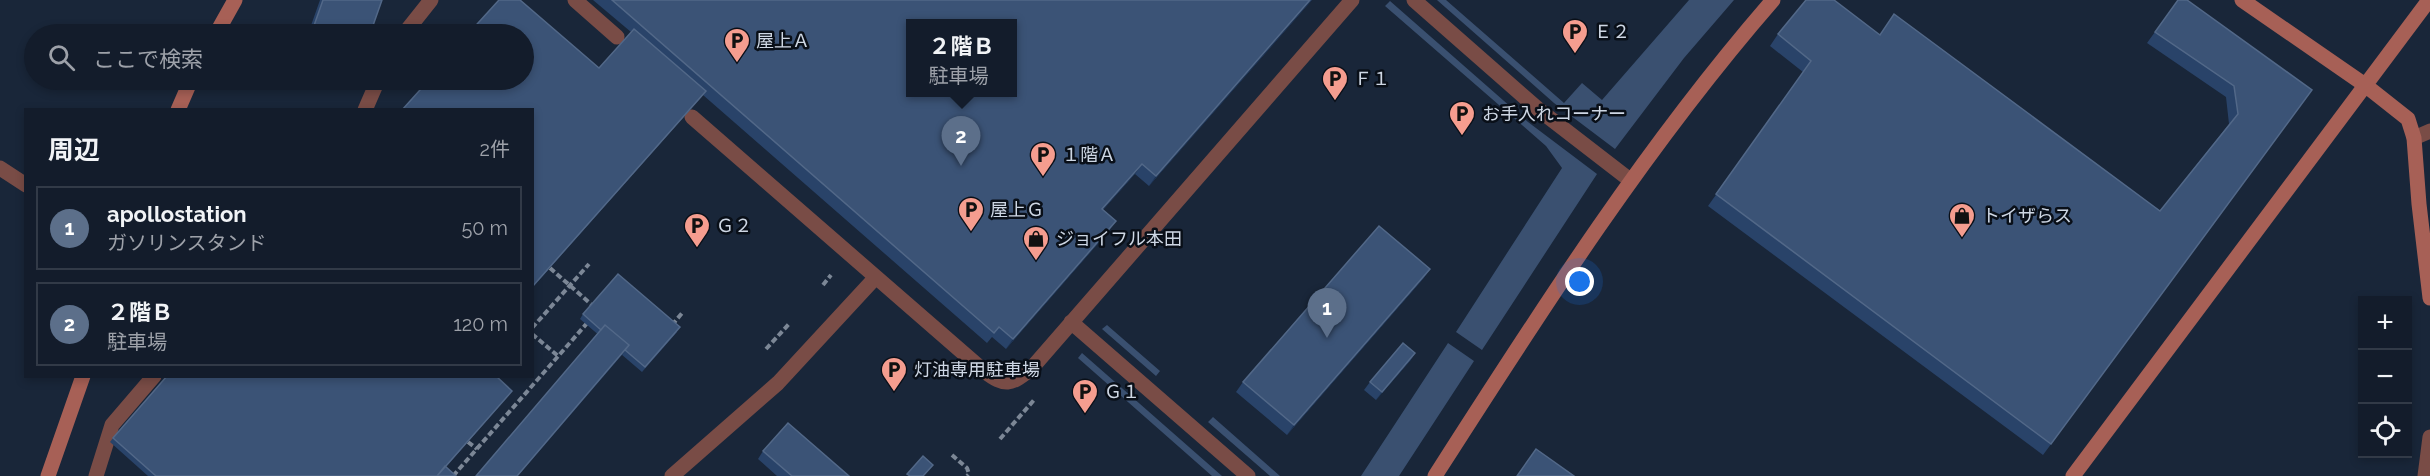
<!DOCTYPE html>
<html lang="ja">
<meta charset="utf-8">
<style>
:root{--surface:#131c2b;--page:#1c2533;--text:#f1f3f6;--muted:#9da1a9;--line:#323a47;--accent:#f59d8f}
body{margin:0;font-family:Raleway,"Noto Sans JP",sans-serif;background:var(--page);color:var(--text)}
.controls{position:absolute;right:18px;bottom:18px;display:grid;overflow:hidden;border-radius:0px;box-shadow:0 3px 9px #0003}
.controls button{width:54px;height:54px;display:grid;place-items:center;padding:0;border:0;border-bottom:2px solid var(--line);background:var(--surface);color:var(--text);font:30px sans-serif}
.you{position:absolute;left:1580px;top:282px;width:21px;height:21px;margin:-15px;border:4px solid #fff;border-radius:50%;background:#1a73e8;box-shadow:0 0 0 9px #1a73e833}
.badge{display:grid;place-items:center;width:39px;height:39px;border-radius:50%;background:var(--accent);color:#fff;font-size:20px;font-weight:700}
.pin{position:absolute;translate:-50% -50px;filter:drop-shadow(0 2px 3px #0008)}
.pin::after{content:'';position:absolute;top:32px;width:21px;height:18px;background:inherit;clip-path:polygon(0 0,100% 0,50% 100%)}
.popup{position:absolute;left:906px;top:19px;width:111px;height:78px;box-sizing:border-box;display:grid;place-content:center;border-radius:0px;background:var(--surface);filter:drop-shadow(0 2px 4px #0005);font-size:20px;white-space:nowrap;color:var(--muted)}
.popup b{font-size:22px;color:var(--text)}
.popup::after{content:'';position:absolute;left:50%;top:100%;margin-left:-12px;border:12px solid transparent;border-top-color:var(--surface)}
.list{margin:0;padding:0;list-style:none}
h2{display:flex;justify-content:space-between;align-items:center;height:78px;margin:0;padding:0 24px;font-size:26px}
h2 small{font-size:20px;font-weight:400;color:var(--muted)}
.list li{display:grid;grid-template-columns:39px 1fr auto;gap:18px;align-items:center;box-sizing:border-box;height:84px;margin:0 12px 12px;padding:0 12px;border:2px solid var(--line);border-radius:0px}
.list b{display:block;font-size:22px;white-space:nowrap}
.list p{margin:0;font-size:20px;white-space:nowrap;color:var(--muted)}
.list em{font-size:20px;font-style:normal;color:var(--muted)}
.icon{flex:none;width:33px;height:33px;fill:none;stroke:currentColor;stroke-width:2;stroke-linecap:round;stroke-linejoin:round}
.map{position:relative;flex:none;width:2430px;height:476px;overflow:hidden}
.search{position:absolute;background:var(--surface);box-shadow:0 3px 9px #0003;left:24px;top:24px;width:510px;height:66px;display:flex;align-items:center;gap:15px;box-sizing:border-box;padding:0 21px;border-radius:33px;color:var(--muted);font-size:22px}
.panel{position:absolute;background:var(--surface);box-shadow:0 3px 9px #0003;left:24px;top:108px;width:510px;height:270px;border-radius:0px}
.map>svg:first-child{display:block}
</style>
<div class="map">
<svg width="2430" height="476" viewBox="0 0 2430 476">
<rect width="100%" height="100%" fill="#192639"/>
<path fill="#3a5070" d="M1437,0H1446L1564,103L1582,83L1602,100L1689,0H1734L1684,58L1615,149L1554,103Z
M1390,1L1528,122L1597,174L1482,350L1456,332L1562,168L1546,146L1385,6Z
M1107,325L1160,371L1156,376L1102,329Z
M1448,343L1474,361L1399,476H1361Z
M1082,353L1222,476H1212L1078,358Z
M1213,417L1280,476H1270L1208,422Z"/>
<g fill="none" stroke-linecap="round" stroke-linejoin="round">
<path stroke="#7c8796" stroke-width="4" stroke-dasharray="6 3" stroke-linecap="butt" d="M550,268L592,305V309
M823,285L831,275
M672,325L683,312
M532,328L589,264
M532,334L558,356
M766,349L789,324
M1000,439L1034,400
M468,442L477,449
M952,455L967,468L969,474L967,476
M453,476L589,321"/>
<path stroke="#794c46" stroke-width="15" d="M575,0L617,37
M1414,0L1538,109L1630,180
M404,34L431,0
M365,110L378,80
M692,117L984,371C1005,387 1011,385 1031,369L1352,0
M1071,322L1248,476
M96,476L112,425L154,376
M672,476L778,383L876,277"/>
<path stroke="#794c46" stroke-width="15" d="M2414,138L2430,131
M0,168L26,185
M2425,476L2430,437"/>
<path stroke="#a76056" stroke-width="15" d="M2242,0L2365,85L2408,119L2414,138L2419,204L2430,298
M216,34L235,0
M178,110L191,80
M48,476L83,376
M1435,476C1540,312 1645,147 1773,0
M2073,476L2429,0"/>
</g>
<path fill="#294369" d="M320,0H382L370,34H308Z
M593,0H1312L1149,186L1135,174L1103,210L1109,231L1006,349L992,337L987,343L703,95L532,288V110L599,68L631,32Z
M2178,0L2312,90L2043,455L1708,206L1803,72L1770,46L1778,34L1880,35L2160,211L2229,124L2226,97L2147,43Z
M1430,269L1423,279L1287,435L1236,392L1243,382Z
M583,314L677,332L642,372L580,319Z
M1415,353L1410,361L1376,400L1364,390L1370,382Z
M509,395L446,467L456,476H148L110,442L113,438Z
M763,451L849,476H777L758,459Z"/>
<path fill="#1b3150" d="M1310,0H1312L1149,186L1156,176Z
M706,91L703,95L532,288V287Z
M1142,164L1135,174L1095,219L1102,209Z
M1116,221L1109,231L1006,349L1013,339Z
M1430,269L1423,279L1287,435L1294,425Z
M629,345L622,355L518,476H517Z
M1415,353L1410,361L1376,400L1382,392Z"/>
<path fill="#3b5376" stroke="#526888" stroke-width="1.5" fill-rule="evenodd" d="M323,0H382L370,34H311Z
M499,0H520L599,68L634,29L706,91L532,287V110H402L429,80H524V34H468Z
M612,0H1310L1156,176L1142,164L1102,209L1116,221L1013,339L999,327L994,333ZM910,24H1012V93H910Z
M1806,0H1834L1880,35L1894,14L2160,211L2238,114L2234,86L2155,32L2178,0H2187L2312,90L2051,444L1716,194L1811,61L1778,34Z
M1379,226L1430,269L1294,425L1243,382Z
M618,274L680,327L645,367L625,350L629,345L605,325L601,330L583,314Z
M605,325L629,345L517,476H476Z
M1403,343L1415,353L1382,392L1370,382Z
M167,376H496L512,391L437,476H156L113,438Z
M788,423L849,476H792L763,451Z
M1536,449L1574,476H1517Z
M923,456L933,465L923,476H910L907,474Z
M445,466L456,476H437Z"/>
<defs>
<symbol id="parking-pin" viewBox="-11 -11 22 30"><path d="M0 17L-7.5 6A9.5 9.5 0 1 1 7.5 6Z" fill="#f59d8f" stroke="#090f18"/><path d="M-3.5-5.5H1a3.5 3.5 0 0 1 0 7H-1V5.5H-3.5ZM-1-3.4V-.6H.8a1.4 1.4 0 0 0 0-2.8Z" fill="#111"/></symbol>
<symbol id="shop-pin" viewBox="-11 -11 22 30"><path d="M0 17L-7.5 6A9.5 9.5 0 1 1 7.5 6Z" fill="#f59d8f" stroke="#090f18"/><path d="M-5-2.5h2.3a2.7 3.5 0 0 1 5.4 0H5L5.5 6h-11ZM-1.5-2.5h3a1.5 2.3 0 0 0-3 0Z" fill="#111"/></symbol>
</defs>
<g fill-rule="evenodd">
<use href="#parking-pin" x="1560" y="17" width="30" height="40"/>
<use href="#parking-pin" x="722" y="26" width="30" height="40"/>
<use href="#parking-pin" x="1320" y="64" width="30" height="40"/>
<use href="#parking-pin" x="1447" y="99" width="30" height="40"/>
<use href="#parking-pin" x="1028" y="140" width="30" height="40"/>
<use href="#parking-pin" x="956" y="195" width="30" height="40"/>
<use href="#shop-pin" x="1947" y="201" width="30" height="40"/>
<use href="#parking-pin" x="682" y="211" width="30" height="40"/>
<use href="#shop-pin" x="1021" y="224" width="30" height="40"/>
<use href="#parking-pin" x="879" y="355" width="30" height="40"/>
<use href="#parking-pin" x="1070" y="377" width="30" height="40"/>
</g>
<g text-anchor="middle" stroke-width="5" stroke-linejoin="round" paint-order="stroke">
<g font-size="18" fill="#ced7e4" stroke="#090f18" text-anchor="start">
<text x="1594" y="38">Ｅ２</text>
<text x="756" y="47">屋上Ａ</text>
<text x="1354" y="85">Ｆ１</text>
<text x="1482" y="120">お手入れコーナー</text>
<text x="1062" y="161">１階Ａ</text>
<text x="990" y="216">屋上Ｇ</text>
<text x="1982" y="222">トイザらス</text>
<text x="716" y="232">Ｇ２</text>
<text x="1056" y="245">ジョイフル本田</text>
<text x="914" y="376">灯油専用駐車場</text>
<text x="1104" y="398">Ｇ１</text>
</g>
</g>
</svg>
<div class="controls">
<button>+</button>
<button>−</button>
<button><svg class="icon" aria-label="locate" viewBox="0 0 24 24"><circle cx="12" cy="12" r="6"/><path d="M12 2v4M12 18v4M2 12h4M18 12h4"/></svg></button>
</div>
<div class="you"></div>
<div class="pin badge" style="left:1327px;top:338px;background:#5c6f8a">1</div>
<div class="pin badge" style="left:961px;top:166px;background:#5c6f8a">2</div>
<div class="popup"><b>２階Ｂ</b>駐車場</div>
<div class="search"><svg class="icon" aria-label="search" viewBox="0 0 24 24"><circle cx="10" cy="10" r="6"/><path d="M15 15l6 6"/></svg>ここで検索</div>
<section class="panel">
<h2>周辺<small>2件</small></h2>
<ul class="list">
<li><span class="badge" style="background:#5c6f8a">1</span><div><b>apollostation</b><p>ガソリンスタンド</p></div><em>50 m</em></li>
<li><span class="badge" style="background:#5c6f8a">2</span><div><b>２階Ｂ</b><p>駐車場</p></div><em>120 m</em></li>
</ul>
</section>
</div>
